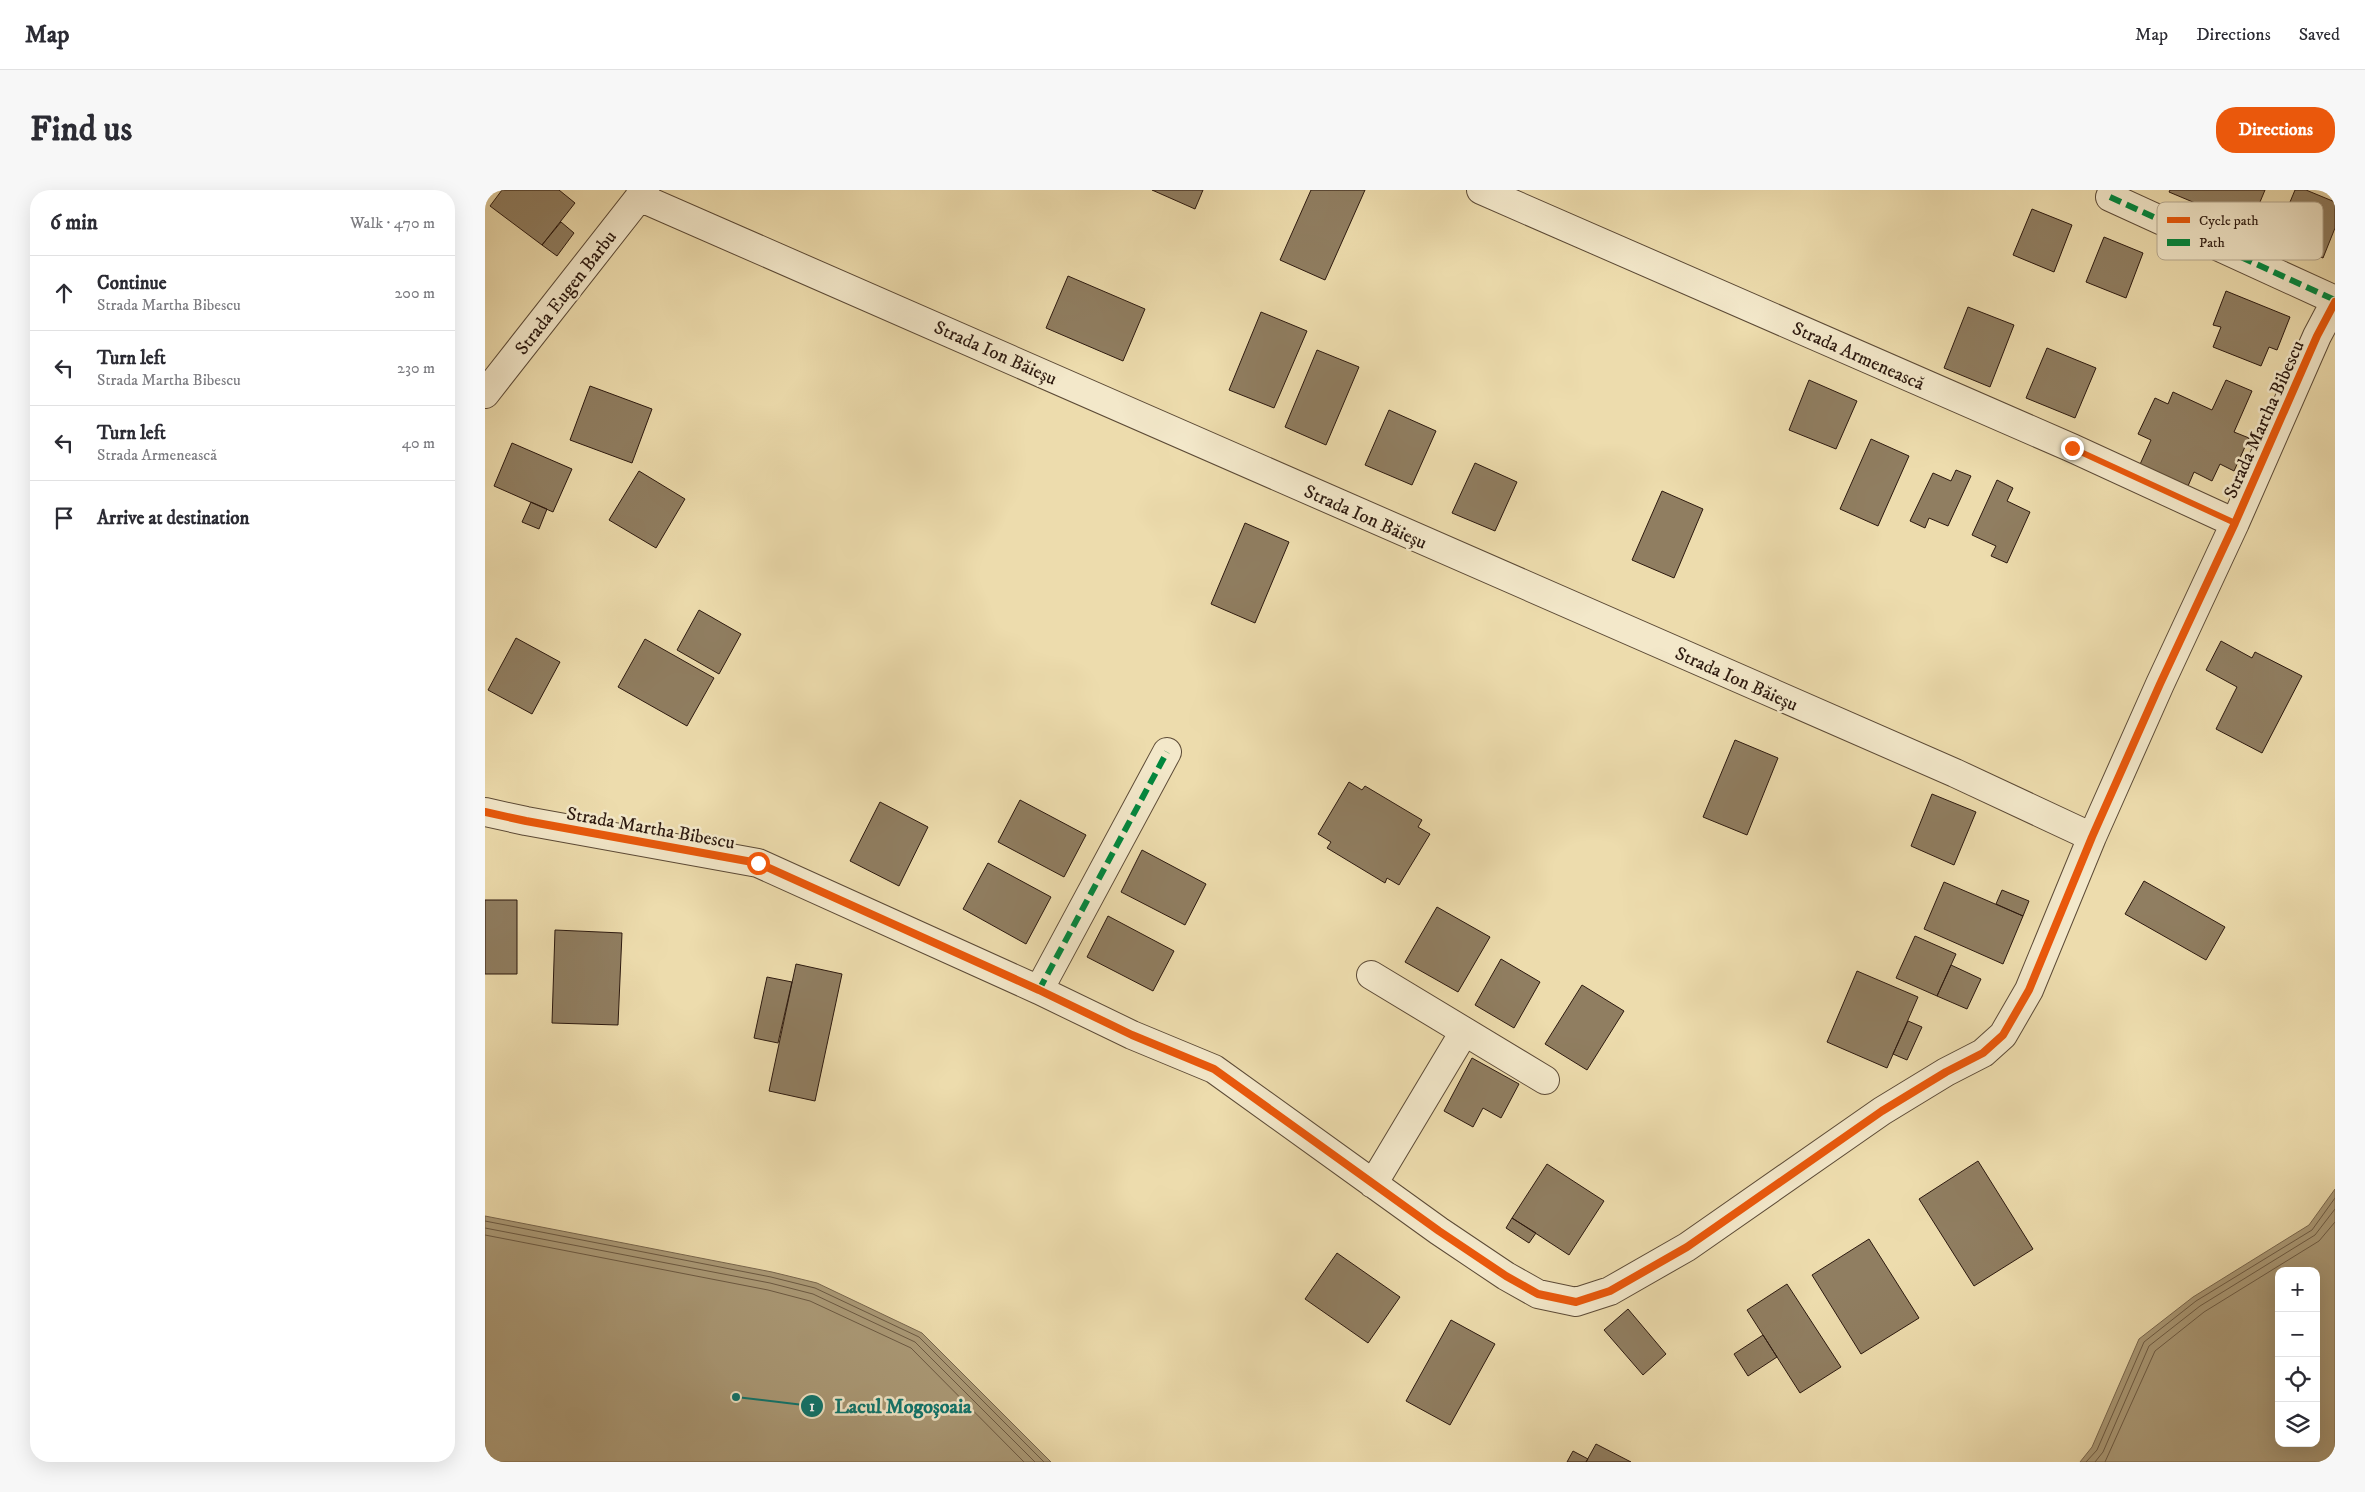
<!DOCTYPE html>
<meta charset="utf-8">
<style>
:root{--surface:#fff;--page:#f7f7f7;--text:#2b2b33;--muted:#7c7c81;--line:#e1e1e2;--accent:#ea580c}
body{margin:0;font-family:"IM FELL DW Pica",serif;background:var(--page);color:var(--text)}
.controls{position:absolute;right:15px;bottom:15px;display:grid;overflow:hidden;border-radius:10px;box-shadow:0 5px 20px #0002}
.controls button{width:45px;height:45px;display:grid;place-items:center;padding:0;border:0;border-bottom:1px solid var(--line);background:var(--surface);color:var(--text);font:25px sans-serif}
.stop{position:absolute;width:15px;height:15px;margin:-11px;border:4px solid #ea580c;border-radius:50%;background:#fff}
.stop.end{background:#ea580c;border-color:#fff;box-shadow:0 1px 5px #0008}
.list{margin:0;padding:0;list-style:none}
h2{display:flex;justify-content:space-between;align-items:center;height:65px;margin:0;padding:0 20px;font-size:21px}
h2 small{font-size:16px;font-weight:400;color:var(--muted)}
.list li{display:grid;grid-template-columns:32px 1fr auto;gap:15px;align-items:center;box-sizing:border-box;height:75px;padding:0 20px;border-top:1px solid var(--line)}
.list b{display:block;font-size:19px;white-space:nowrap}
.list p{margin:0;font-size:16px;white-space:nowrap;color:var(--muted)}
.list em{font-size:16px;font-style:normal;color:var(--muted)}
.icon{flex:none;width:28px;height:28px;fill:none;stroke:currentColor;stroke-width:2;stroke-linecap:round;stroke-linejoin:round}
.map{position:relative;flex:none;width:1850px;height:1272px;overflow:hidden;border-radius:20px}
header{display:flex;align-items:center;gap:30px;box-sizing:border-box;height:70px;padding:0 25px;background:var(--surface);border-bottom:1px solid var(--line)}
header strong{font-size:24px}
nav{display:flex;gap:28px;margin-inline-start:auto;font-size:18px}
.intro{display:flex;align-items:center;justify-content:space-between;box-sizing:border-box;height:120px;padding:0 30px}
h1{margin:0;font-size:35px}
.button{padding:12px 22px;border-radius:20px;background:var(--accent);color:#fff;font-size:18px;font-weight:700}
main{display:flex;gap:30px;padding:0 30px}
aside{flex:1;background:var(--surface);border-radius:20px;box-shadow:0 5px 20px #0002}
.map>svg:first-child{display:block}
</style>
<header>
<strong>Map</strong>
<nav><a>Map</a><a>Directions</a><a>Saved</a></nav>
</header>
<div class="intro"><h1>Find us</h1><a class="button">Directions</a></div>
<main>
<aside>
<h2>6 min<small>Walk · 470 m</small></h2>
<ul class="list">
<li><svg class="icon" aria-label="ahead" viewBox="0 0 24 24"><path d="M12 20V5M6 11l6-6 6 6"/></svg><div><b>Continue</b><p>Strada Martha Bibescu</p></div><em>200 m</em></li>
<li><svg class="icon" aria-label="left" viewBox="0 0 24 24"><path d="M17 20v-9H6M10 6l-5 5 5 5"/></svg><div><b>Turn left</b><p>Strada Martha Bibescu</p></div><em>230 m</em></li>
<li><svg class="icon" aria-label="left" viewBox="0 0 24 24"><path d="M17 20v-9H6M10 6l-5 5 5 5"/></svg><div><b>Turn left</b><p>Strada Armenească</p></div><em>40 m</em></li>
<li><svg class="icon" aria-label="arrive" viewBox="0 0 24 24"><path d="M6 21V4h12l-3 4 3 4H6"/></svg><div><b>Arrive at destination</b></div></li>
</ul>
</aside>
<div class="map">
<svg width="1850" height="1272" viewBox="0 0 1850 1272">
<rect width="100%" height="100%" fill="#eddcad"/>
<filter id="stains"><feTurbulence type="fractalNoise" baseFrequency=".004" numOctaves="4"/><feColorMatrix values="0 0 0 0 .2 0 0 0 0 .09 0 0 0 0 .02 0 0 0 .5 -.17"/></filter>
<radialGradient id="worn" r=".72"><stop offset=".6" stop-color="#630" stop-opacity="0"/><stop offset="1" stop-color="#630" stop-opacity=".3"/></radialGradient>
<path fill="#ab9a77" stroke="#78664d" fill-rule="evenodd" d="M1850,999V1272H1595L1607,1257L1654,1149L1708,1107L1824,1035ZM1794,1081H1831V1253H1794Z
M0,1026L287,1082L332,1093L437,1143L566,1272H0Z"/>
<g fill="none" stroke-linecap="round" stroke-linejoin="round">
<path stroke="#6c5a43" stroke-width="1" d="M0,1031L286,1087L330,1098L434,1147L559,1272
M0,1038L285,1093L328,1104L430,1152L550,1272
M0,1045L283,1100L325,1111L426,1158L539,1272
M1601,1272L1612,1260L1659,1152L1711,1111L1827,1040L1850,1008
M1610,1272L1618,1262L1664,1156L1715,1116L1830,1045L1850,1019
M1620,1272L1670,1161L1719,1122L1834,1051L1850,1032"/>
</g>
<path fill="#907e61" stroke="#2c190f" d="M17,0H74L90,13L57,55L5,16Z
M667,0H718L710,19Z
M826,0H880L840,90L795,70Z
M1685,0H1780L1765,36L1684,2Z
M1810,0H1821L1850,12V38L1838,68L1790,48Z
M1547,19L1587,35L1569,82L1528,65Z
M76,32L89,43L72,66L57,55Z
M1619,47L1658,63L1641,108L1601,92Z
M583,86L660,119L638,171L561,138Z
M1741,101L1805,127L1792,160L1784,157L1776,176L1728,157L1736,137L1728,135Z
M1483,117L1529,135L1505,197L1459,178Z
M776,122L822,141L789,218L744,200Z
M1562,158L1611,178L1590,228L1541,208Z
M832,160L874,177L841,255L800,237Z
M1324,190L1372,211L1351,259L1304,240Z
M1741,190L1767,201L1749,242L1764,248L1749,281L1735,274L1727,291L1709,282L1700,303L1652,281L1666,250L1653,244L1670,208L1683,214L1688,202L1727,220Z
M105,196L167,219L147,273L85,250Z
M904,220L951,241L927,295L880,275Z
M1386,249L1424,266L1393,336L1355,319Z
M27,253L87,279L68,322L9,296Z
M990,273L1032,292L1010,341L967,323Z
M1471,280L1486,286L1463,336L1444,328L1440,338L1425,331L1448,283L1466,291Z
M154,281L200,309L171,358L124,330Z
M1512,290L1528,298L1522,311L1545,322L1522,373L1506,366L1511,356L1487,345Z
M1177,301L1218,319L1189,388L1147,370Z
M46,312L62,319L54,339L37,332Z
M760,333L804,352L770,433L726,414Z
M214,420L256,444L234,484L192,460Z
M31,448L75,472L47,524L3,500Z
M160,449L229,488L202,536L133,497Z
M1736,451L1767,468L1770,462L1817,486L1777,563L1731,539L1752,497L1721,480Z
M1250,550L1293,568L1262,645L1218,627Z
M864,592L877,600L880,596L937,630L933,637L945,644L914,695L902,688L900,693L842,658L846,652L833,644Z
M1447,604L1491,622L1469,675L1426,656Z
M535,610L601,645L579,687L513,652Z
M395,612L443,637L414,696L365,671Z
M657,660L721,694L700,735L636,702Z
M503,673L566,707L541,754L478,719Z
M1659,691L1740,737L1721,770L1640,724Z
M1459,692L1538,726L1518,774L1439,739Z
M1517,700L1544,711L1538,726L1511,714Z
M0,710H32V784H0Z
M952,717L1005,747L973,802L920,772Z
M623,726L689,761L668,801L602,767Z
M70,740L137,743L133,835L67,833Z
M1430,746L1471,764L1452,806L1411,788Z
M1016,769L1055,792L1029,838L990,815Z
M311,774L357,784L330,911L284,901Z
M1466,775L1496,789L1482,819L1452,806Z
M1372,781L1433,807L1402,878L1342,852Z
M282,787L307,792L293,853L269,848Z
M1097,795L1139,821L1102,880L1060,854Z
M1423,831L1437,837L1422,870L1408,864Z
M987,868L1034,894L1016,928L998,918L988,937L959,921Z
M1493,971L1548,1059L1489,1096L1434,1009Z
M1062,974L1119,1011L1084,1065L1027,1028Z
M1027,1028L1051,1043L1044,1053L1021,1038Z
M1384,1049L1434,1128L1376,1164L1327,1085Z
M852,1063L915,1107L883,1153L820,1109Z
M1302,1094L1356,1177L1315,1203L1262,1120Z
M1143,1119L1181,1164L1158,1185L1119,1140Z
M966,1130L1010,1154L965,1235L921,1211Z
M1278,1145L1292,1167L1263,1186L1249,1164Z
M1111,1254L1146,1272H1101Z
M1088,1261L1103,1269L1101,1272H1082Z"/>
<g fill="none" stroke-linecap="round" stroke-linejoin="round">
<defs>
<path id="minor" d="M996,0L1587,258L1750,333
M154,7L1470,583L1607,647
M1625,7L1850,110
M0,204L160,0
M0,622L41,631L273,673L554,800L647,845L729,879L954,1041L1021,1086L1053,1104L1091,1112L1125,1101L1202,1057L1397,921L1461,882L1498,863L1518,845L1544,800L1607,647L1675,494L1750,333L1832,146L1850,112
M886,785L1060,890
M554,800L682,562
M888,994L979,842"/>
</defs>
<use href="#minor" stroke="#5c4a36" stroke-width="30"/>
<use href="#minor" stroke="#f3e8ca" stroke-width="28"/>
<path stroke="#00873e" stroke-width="6" stroke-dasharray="12 6" stroke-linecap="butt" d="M1625,7L1850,110
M554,800L682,562"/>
<defs>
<path id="cycleway" d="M0,622L41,631L273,673L554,800L647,845L729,879L954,1041L1021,1086L1053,1104L1091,1112L1125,1101L1202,1057L1397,921L1461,882L1498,863L1518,845L1544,800L1607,647L1675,494L1750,333L1832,146L1850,112"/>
</defs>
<use href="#cycleway" stroke="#f3e8ca" stroke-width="11"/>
<use href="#cycleway" stroke="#e8590c" stroke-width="8"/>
</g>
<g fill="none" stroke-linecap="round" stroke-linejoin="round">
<path stroke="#ea580c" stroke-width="6" d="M273,673L554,800L647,845L729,879L954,1041L1021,1086L1052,1104L1091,1112L1124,1101L1202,1057L1397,921L1461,882L1498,863L1518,845L1544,800L1607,647L1675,494L1750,333L1587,258"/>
</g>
<g text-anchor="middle" stroke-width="5" stroke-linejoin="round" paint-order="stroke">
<g font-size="19" fill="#2c190f" stroke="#f3e8ca">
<text transform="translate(80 102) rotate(-52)" y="7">Strada Eugen Barbu</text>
<text transform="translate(511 162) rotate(24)" y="7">Strada Ion Băieșu</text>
<text transform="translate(1374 165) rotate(24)" y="7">Strada Armenească</text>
<text transform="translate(1778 229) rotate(-66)" y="7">Strada Martha Bibescu</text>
<text transform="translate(881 326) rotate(24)" y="7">Strada Ion Băieșu</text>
<text transform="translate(1252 488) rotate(24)" y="7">Strada Ion Băieșu</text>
<text transform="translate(166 637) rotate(10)" y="7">Strada Martha Bibescu</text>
</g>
</g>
<rect x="1672" y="12" width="166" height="58" rx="8" fill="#f3e8ca" stroke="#b7aa92" stroke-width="1"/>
<rect x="1682" y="27" width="23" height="6" fill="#e8590c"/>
<rect x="1682" y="49" width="23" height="7" fill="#00873e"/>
<g font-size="14" fill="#2c190f">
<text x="1714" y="35">Cycle path</text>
<text x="1714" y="57">Path</text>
</g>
<path fill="none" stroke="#0f766e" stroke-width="2" d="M251 1207L327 1216"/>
<g fill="#0f766e" stroke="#f3e8ca" stroke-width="2">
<circle cx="251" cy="1207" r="5"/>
<circle cx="327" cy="1216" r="12"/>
</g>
<g font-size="15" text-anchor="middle" font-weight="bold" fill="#fff">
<text x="327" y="1221">1</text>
</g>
<g font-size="20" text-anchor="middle" font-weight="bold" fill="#0f766e" stroke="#f3e8ca" stroke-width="5" stroke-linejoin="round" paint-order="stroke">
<text x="418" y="1223">Lacul Mogoșoaia</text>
</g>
<rect width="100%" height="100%" filter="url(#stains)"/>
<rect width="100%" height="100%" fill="url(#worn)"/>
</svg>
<div class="controls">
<button>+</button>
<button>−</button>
<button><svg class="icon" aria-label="locate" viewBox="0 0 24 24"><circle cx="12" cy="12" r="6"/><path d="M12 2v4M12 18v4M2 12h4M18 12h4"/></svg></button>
<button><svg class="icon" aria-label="layers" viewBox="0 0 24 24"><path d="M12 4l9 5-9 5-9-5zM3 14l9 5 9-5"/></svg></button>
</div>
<div class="stop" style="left:273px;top:673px"></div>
<div class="stop end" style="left:1587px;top:258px"></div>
</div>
</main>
